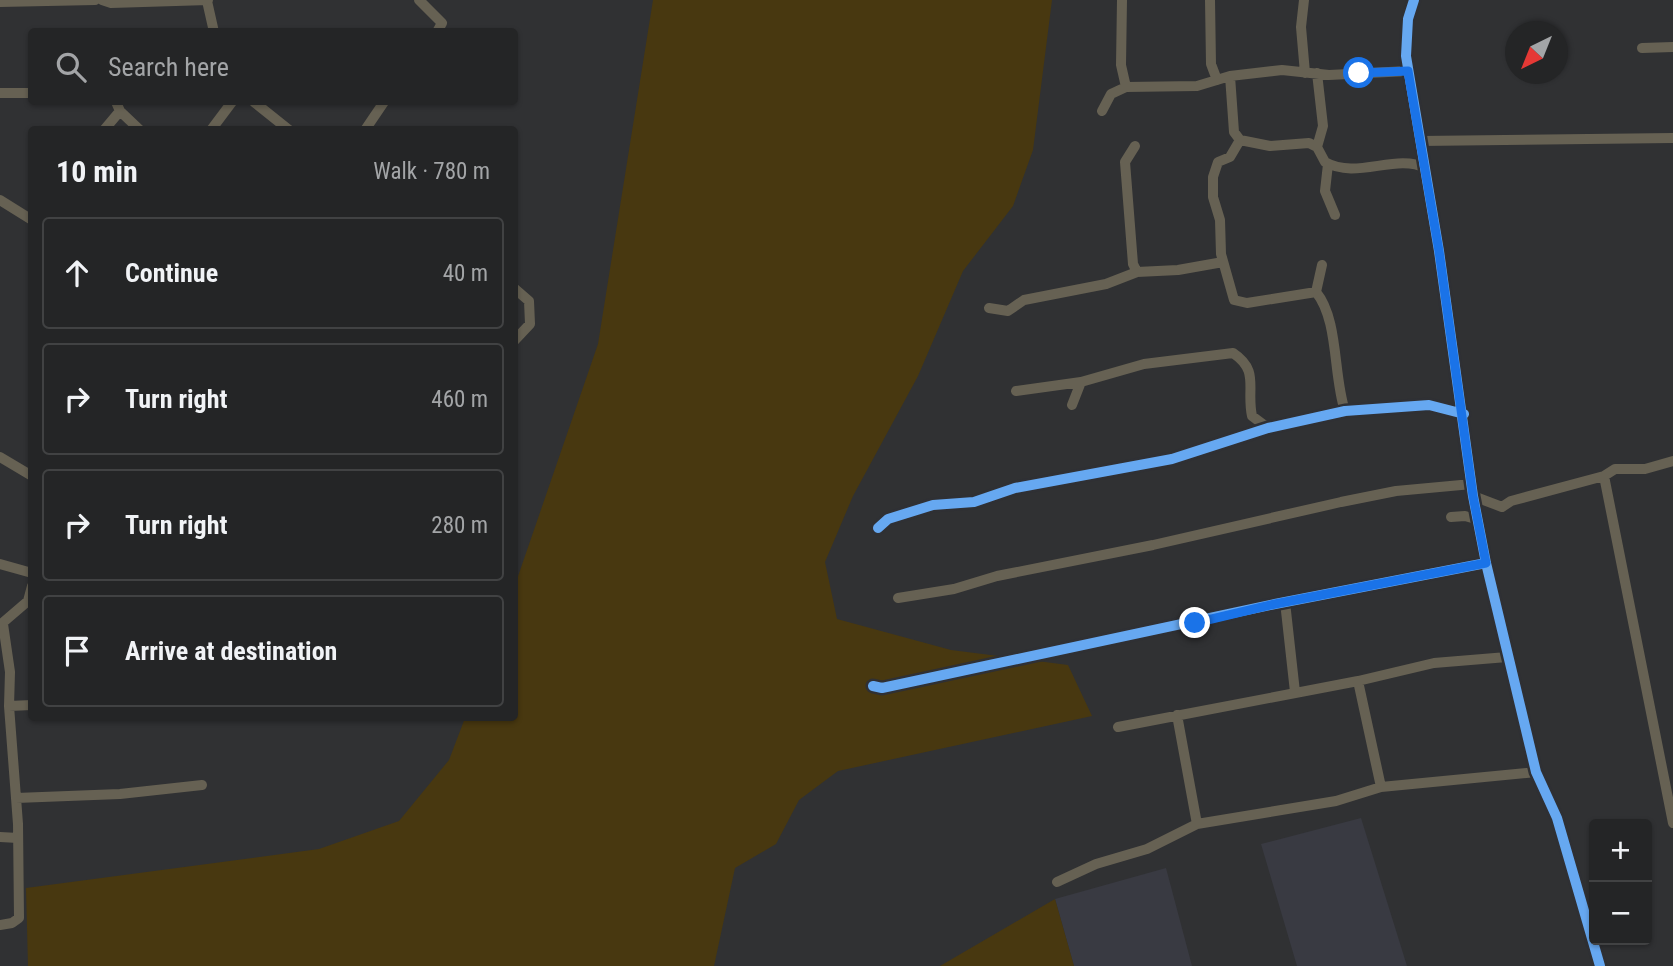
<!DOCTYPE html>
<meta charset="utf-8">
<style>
:root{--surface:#242526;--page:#303132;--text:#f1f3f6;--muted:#a3a5a7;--line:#414243}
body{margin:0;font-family:"Roboto Condensed",sans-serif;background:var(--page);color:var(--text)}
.controls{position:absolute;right:21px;bottom:21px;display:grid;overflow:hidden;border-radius:7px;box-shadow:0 2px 5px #0004}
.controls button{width:63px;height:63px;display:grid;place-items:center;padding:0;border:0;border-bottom:2px solid var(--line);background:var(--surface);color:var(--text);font:35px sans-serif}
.compass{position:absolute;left:1505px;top:21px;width:63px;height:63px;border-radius:50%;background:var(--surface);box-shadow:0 2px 5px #0004;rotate:223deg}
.stop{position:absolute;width:21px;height:21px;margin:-16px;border:5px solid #1a73e8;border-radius:50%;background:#fff}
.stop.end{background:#1a73e8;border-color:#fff;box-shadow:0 2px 7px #0008}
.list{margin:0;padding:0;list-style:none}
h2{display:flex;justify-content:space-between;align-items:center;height:91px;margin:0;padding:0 28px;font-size:30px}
h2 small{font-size:23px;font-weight:400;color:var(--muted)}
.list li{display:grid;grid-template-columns:46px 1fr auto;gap:21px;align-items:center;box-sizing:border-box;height:112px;margin:0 14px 14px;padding:0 14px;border:2px solid var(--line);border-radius:7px}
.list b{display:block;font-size:26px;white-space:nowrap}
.list em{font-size:23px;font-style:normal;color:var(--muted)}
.icon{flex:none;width:38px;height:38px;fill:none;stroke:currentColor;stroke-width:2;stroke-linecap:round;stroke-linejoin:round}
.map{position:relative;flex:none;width:1673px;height:966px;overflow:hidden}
.search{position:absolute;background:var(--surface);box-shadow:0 2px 5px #0004;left:28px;top:28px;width:490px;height:77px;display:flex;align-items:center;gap:18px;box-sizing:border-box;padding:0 24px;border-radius:7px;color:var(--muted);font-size:26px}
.panel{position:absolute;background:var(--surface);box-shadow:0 2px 5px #0004;left:28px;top:126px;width:490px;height:595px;border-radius:7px}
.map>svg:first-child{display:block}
</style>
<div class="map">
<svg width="1673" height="966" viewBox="0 0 1673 966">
<rect width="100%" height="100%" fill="#303133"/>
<path fill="#393a42" d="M1361,818L1407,966H1297L1261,844Z
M1166,868L1192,966H1074L1055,899Z"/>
<path fill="#483810" d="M653,0H1052L1033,150L1013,206L963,271L918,376L853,496L825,562L837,619L951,650L1068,665L1092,716L838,771L799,800L776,844L735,868L714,966H28L26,888L319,849L399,821L449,760L465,718H514L515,585L598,344Z
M1055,899L1074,966H940Z"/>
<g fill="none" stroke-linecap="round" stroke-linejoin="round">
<path stroke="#666153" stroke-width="10" d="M102,0L111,3L208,0
M419,0L442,23L437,32
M1122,0L1121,65L1126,87
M1210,0L1211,64L1217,80
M1304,0L1301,27L1305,73
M1414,0L1408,19L1406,56L1439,251L1473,496L1486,563L1536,772L1557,818L1600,966
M207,1L214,32
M0,2L95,0
M1642,48L1673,47
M1317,73L1323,126L1317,147
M1230,76L1234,132L1240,140L1270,146L1309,143L1317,147L1325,162C1357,180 1395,153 1426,168
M0,93H32
M116,102L120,111L140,130
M254,102L289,130
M1102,111L1111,94L1126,87L1197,86L1230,76L1282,70L1329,75L1408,71
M104,130L120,111
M211,130L232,102
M365,130L384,102
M1240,140L1230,157L1218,162L1213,177V197L1220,220L1221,254L1234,300L1247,303L1316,292
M1420,141L1673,138
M1135,146L1125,162L1133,264L1137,272
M1328,164L1325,191L1335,215
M0,200L32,220
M514,288L529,301L530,324L514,341
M1316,292C1339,320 1333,376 1345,411
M1316,292L1322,265
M989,308L1008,311L1024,300L1106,284L1137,272L1178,270L1223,262
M1016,391L1081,382L1144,364L1233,353C1260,371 1246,388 1252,416L1268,428
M1072,405L1081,382
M0,457L32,476
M1604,476L1673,823
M1473,496L1502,507L1511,501L1604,476L1615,469H1645L1673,461
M1451,517L1465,516L1479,520
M878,528L888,519L933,505L974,502L1015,488L1172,459L1268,428L1345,411L1429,405L1464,414
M0,564L32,573
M898,598L954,589L997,576L1153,545L1341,502L1396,491L1472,484
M1285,602L1295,692
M0,625L28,601L32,586
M1358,681L1381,787
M873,686L882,688L1275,604L1486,563
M9,706L32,705
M1177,715L1197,824L1336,801L1381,787L1536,772
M1118,727L1358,681L1434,663L1507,657
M16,798L120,794L202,785
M0,837L18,838
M1057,882L1096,864L1147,849L1197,824
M0,925L12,923L19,918L18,824L9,706L10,672L3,624"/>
<defs>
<path id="cycleway" d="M1414,0L1408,19L1406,56L1439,251L1473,496L1486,563L1536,772L1557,818L1600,966
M878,528L888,519L933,505L974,502L1015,488L1172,459L1268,428L1345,411L1429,405L1464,414
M873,686L882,688L1275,604L1486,563"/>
</defs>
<use href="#cycleway" stroke="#2f3034" stroke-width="15"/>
<use href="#cycleway" stroke="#66a8f1" stroke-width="10"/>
</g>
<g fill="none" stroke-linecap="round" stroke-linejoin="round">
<path stroke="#1a73e8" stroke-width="9" d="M1195,623L1275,604L1486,563L1473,496L1439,251L1408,71L1359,73"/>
</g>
</svg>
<div class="controls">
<button>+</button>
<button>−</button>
</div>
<svg class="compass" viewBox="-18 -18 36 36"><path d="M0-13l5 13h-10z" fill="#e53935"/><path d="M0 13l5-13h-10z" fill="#a3a5a7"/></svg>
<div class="stop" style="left:1359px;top:73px"></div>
<div class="stop end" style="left:1195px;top:623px"></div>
<div class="search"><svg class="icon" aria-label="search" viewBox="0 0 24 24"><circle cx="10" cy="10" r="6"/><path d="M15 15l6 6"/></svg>Search here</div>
<section class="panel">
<h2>10 min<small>Walk · 780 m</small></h2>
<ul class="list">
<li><svg class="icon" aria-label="ahead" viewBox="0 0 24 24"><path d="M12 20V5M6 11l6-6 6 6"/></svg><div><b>Continue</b></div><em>40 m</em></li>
<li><svg class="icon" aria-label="right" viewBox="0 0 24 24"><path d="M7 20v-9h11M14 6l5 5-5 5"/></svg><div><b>Turn right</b></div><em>460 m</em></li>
<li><svg class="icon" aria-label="right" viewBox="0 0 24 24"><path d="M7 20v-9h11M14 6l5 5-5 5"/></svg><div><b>Turn right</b></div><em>280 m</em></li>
<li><svg class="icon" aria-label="arrive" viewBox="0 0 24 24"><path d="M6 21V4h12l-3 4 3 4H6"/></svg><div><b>Arrive at destination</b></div></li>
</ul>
</section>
</div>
